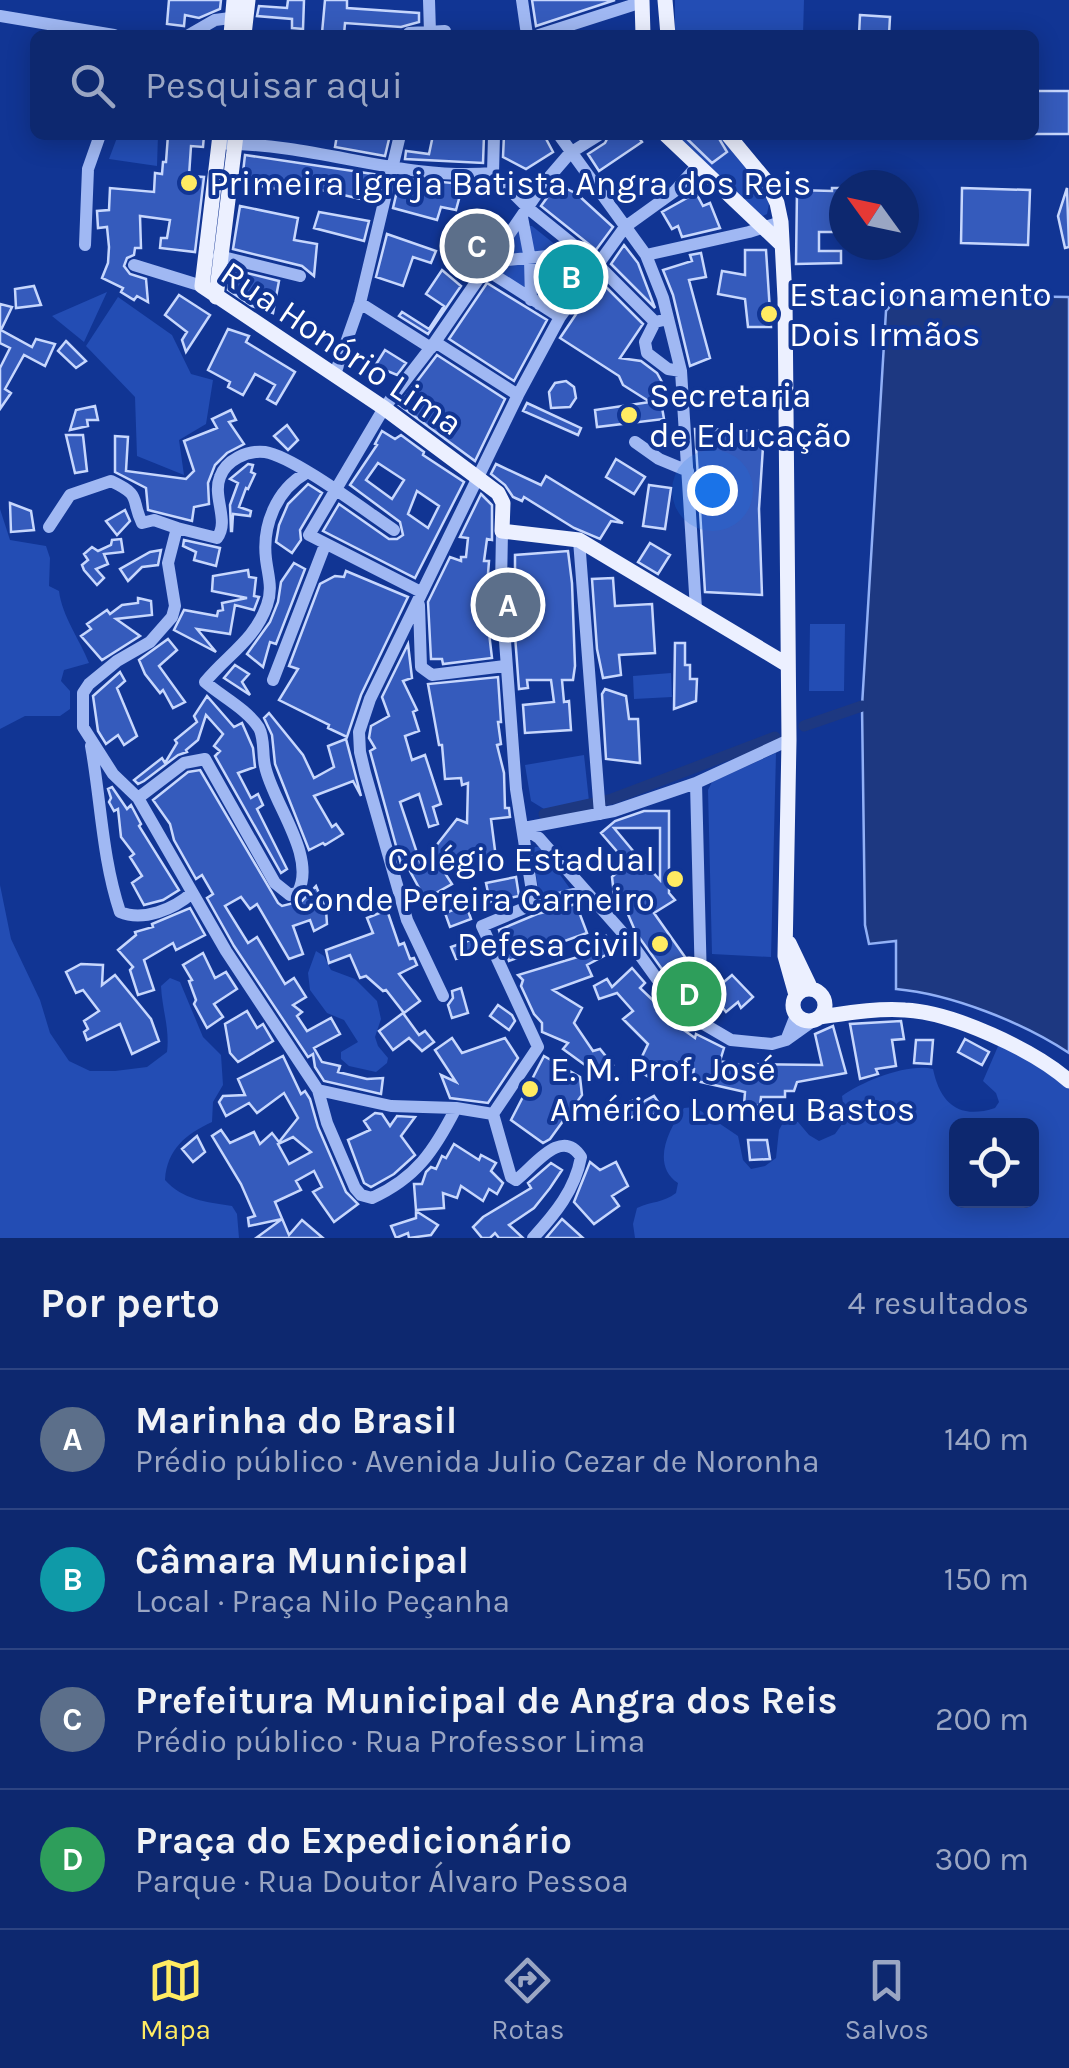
<!DOCTYPE html>
<html lang="pt">
<meta charset="utf-8">
<style>
:root{--surface:#0d286f;--page:#163074;--text:#f1f3f6;--muted:#9aa6c3;--line:#2d4482;--accent:#ffeb62}
body{margin:0;font-family:Karla,sans-serif;background:var(--page);color:var(--text)}
.controls{position:absolute;right:30px;bottom:30px;display:grid;overflow:hidden;border-radius:15px;box-shadow:0 5px 25px #0003}
.controls button{width:90px;height:90px;display:grid;place-items:center;padding:0;border:0;border-bottom:2px solid var(--line);background:var(--surface);color:var(--text);font:50px sans-serif}
.compass{position:absolute;left:829px;top:170px;width:90px;height:90px;border-radius:50%;background:var(--surface);box-shadow:0 5px 25px #0003;rotate:303deg}
.you{position:absolute;left:712px;top:490px;width:35px;height:35px;margin:-25px;border:8px solid #fff;border-radius:50%;background:#1a73e8;box-shadow:0 0 0 15px #1a73e833}
.badge{display:grid;place-items:center;width:65px;height:65px;border-radius:50%;background:var(--accent);color:#fff;font-size:32px;font-weight:700}
.pin{position:absolute;translate:-50% -50%;border:5px solid #fff;box-shadow:0 2px 10px #0006}
.list{margin:0;padding:0;list-style:none}
h2{display:flex;justify-content:space-between;align-items:center;height:130px;margin:0;padding:0 40px;font-size:42px}
h2 small{font-size:32px;font-weight:400;color:var(--muted)}
.list li{display:grid;grid-template-columns:65px 1fr auto;gap:30px;align-items:center;box-sizing:border-box;height:140px;padding:0 40px;border-top:2px solid var(--line)}
.list b{display:block;font-size:38px;white-space:nowrap}
.list p{margin:0;font-size:32px;white-space:nowrap;color:var(--muted)}
.list em{font-size:32px;font-style:normal;color:var(--muted)}
.icon{flex:none;width:55px;height:55px;fill:none;stroke:currentColor;stroke-width:2;stroke-linecap:round;stroke-linejoin:round}
.map{position:relative;flex:none;width:1069px;height:1238px;overflow:hidden}
.search{position:absolute;background:var(--surface);box-shadow:0 5px 25px #0003;left:30px;right:30px;top:30px;height:110px;display:flex;align-items:center;gap:25px;box-sizing:border-box;padding:0 35px;border-radius:15px;color:var(--muted);font-size:38px}
.sheet{height:690px;background:var(--surface)}
nav{display:flex;justify-content:space-around;align-items:center;box-sizing:border-box;height:140px;border-top:2px solid var(--line);background:var(--surface);font-size:28px;color:var(--muted)}
nav a{display:grid;justify-items:center;gap:5px}
nav .on{color:var(--accent)}
.map>svg:first-child{display:block}
</style>
<div class="map">
<svg width="1069" height="1238" viewBox="0 0 1069 1238">
<rect width="100%" height="100%" fill="#113594"/>
<path fill="#234db4" fill-rule="evenodd" d="M675,0H804L803,35H675Z
M118,135H158L157,166L109,159Z
M672,135H722L767,195L769,204L767,214L760,217Z
M519,226H532L567,254L537,301L502,273L498,261Z
M107,292L84,342L52,316Z
M118,297L172,335L191,374L213,380L206,424L179,440L184,475L137,456L135,397L86,346Z
M0,509L10,540L46,546L50,558L49,586L59,591C62,616 80,640 89,663L64,670L61,681L70,691V709L60,716H25L0,729Z
M810,624H845L844,691H809Z
M671,673L672,697L634,699L633,676Z
M776,753L771,957L712,954L708,790L712,782Z
M584,755L589,801L544,809L531,801L525,765Z
M535,847H540L571,890L540,898L532,852Z
M0,885L11,939L40,1000L50,1033L69,1061L90,1071H115L147,1067L167,1052C170,1029 162,1009 161,986L170,978L180,982L203,1037L221,1055L223,1085L213,1102L212,1122C186,1134 167,1149 165,1180C183,1200 206,1202 232,1206L237,1214L239,1238H0Z
M316,951L324,956L331,970L355,979L377,1001L381,1019L375,1037L378,1046L388,1058L387,1063L376,1072L349,1066L341,1059V1052L358,1042L344,1020L327,1013L310,990L308,973Z
M696,961L698,1011L666,977Z
M999,1044L1032,1059L1069,1088V1238H635L633,1224L637,1208C652,1201 663,1203 676,1193L678,1183C651,1165 668,1130 684,1108L695,1107L738,1136L743,1160L751,1169L765,1166L776,1158L779,1130L784,1121L798,1122L809,1135L819,1141L835,1134L845,1120L842,1096C863,1081 908,1063 933,1069C940,1103 959,1120 995,1108L999,1102L996,1093L983,1081ZM956,1126H1032V1200H956Z"/>
<path fill="#1d3881" stroke="#91b0f6" stroke-width="2.5" d="M900,295L1069,297V1053C1022,1022 951,994 896,989V941L869,944L865,925L862,706L886,311Z"/>
<g fill="none" stroke-linecap="round" stroke-linejoin="round">
<path stroke="#1d3881" stroke-width="11" d="M804,726L862,706
M544,814L612,799L775,737"/>
</g>
<path fill="#355bbc" stroke="#c7d7fd" stroke-width="2.5" fill-rule="evenodd" d="M169,0H221L220,9L199,18L185,15L184,26L167,24Z
M288,0H304L303,29L292,28V19L257,16L259,6L287,8Z
M325,0H347V8L419,13V22L401,27L345,23L344,35L322,33Z
M532,0H615L536,26Z
M860,15L890,17L889,35H859Z
M1034,91H1069V134H1034Z
M168,135H204L203,147L191,146L189,176L204,177L195,252L160,248L161,238H167L170,220L140,216L141,248H135L134,255L127,258L124,266L130,274L146,279L148,302L137,296L134,300L121,292L123,288L102,278L108,263L109,247L107,227L98,228L97,211L109,210L110,188L154,192L155,173L162,174L163,162H166Z
M337,135H390L385,156L335,147Z
M433,135H484L483,163L405,159L406,151L429,154Z
M504,135H544L553,152L526,169L503,157Z
M609,135H637L642,142L599,171L588,154L605,143Z
M683,135H717L727,152L712,163Z
M245,155L380,175L374,202L308,187L307,195L256,185V187L247,186L248,182L242,181Z
M400,178L463,184L456,210L441,207L437,220L393,208Z
M557,184L577,194L613,227L596,250L541,206Z
M832,188H844L842,232H819V251H841V263L796,264L797,190L832,191Z
M962,188L1030,190L1028,245L961,243Z
M1067,188L1069,247L1065,248L1058,216Z
M696,193L703,206L710,203L720,228L682,237L678,226L672,229L662,212Z
M240,206L298,218L294,240L317,244L314,276L302,266L233,249Z
M319,212L369,221L364,241L314,228Z
M473,223L495,237L476,265L454,251Z
M387,234L436,251L431,263L413,257L403,286L376,277Z
M624,245L638,263L655,308L611,264Z
M745,250H766L771,327H748L745,299L718,294L722,271L745,275Z
M701,253L706,277L689,280L710,358L690,366L673,295L663,270L692,261L690,255Z
M231,269L279,281L273,313L252,306L228,290Z
M442,270L461,286L428,334L399,316L402,312L429,329L444,306L426,294Z
M599,280L643,324L620,358L641,361L657,373L663,384L659,390L664,419L597,427L595,410L650,402L623,385L619,376L560,338Z
M487,283L547,320L514,381L449,339Z
M34,286L41,305L16,308L15,289Z
M179,295L210,315L186,352L182,340L187,332L165,315Z
M0,304L12,307L1,330L32,347L36,339L55,344L45,366L24,355L5,389L11,393L0,409V368L10,348L0,343Z
M228,329L249,336L246,342L295,372L276,404L267,399L275,385L255,374L243,395L228,387L230,382L208,370Z
M66,341L86,361L76,368L58,351Z
M385,350L406,363L397,375L375,366Z
M437,355L505,399L475,461L399,405Z
M566,381L574,387L576,398L570,407L551,408L549,392L555,383Z
M527,403L581,428L578,435L523,411Z
M95,406L98,420H87L88,426L70,430L76,410Z
M231,410L236,420L229,422L244,444L227,453L215,465L208,483L209,504L194,507L192,521L148,510L146,488L115,472V436L128,437L126,471L186,479L194,471L184,441L217,428L212,419Z
M287,425L298,440L288,450L274,436Z
M695,429L764,431L759,509L762,595L705,592Z
M382,431L395,439L401,435L424,452L423,455L464,482L415,578L323,531L339,504L389,539H397L403,535L400,522L350,485L377,445L375,444ZM378,463L404,480L392,499L366,480ZM417,491L439,506L428,528L408,514Z
M66,435H83L87,471L75,473Z
M616,459L645,477L634,494L606,477Z
M248,464L253,465L251,472L255,474L248,489L246,488L239,507L251,511L250,516L233,514L232,531H231L230,505L238,483L230,479Z
M496,464L541,485L546,476L623,523L611,521L600,539L574,528L524,497L522,501L513,497L505,485L491,474Z
M308,484L322,493L300,530L301,540L292,553L276,542L279,525L288,504Z
M649,485L671,488L665,529L643,526Z
M481,494L492,505V540L487,539L484,561H489L488,574H491L487,616L492,658L443,664L442,659H431L428,602L450,557L461,561V557H466L468,538L460,537Z
M10,503L31,511L34,530L11,532Z
M125,510L130,521L117,535L106,521Z
M121,539L123,552L104,554L108,564L96,569L104,578L97,585L84,570L82,565L88,560L84,554L92,547L98,551L111,545L112,540Z
M184,540L220,548L216,566L194,560L196,552L183,546Z
M650,543L670,555L658,574L638,562Z
M161,550L158,565L142,567L128,581L120,569L150,552Z
M568,551L572,583L575,666L573,680H562L564,702L569,701L571,730L525,733L523,705L554,702L551,680H527L528,688L519,689L514,622L515,605L523,578L515,579V555Z
M294,563L305,569L276,644L270,642L263,667L247,654L270,622L278,602L281,582Z
M248,570L249,577L256,578L254,596L259,597L254,610L235,605L230,634L197,629L216,652L174,630L184,610L217,616L218,611L223,610L222,603L247,598L212,591L213,576Z
M346,571L408,597L361,695L347,737L328,728L329,725L279,700L298,669L289,666L320,584L335,576L344,577Z
M613,578L615,606L652,604L655,653L619,655L621,675L603,678L597,649L592,579Z
M138,598L151,601L152,615L116,619L140,636L102,660L81,636L91,629L87,624L107,610L110,614L122,605L138,603Z
M168,639L177,650L159,666L185,702L173,708L163,690L160,693L145,674L139,660Z
M675,643H685V665H690V679H697L696,701L674,709Z
M408,644L412,678L403,681L417,710L413,712L419,731L405,736L412,760L425,755L441,804L433,807L438,824L429,827L419,794L400,802L421,865L457,819L467,823L468,783L462,785L461,778L445,779L442,745H439L428,684L498,677L501,722H498L501,744L497,745L504,773L505,808H509L510,817L491,819L496,858L437,861L452,884L425,899L405,862L401,864L370,751L375,748L369,738L371,726L389,716L382,697Z
M235,665L249,674L242,682L250,695L224,678Z
M120,672L125,681L117,688L137,736L124,745L118,735L106,744L98,731L93,696Z
M605,689L626,696L629,719H638L640,763L606,759L602,694Z
M207,696L234,727L242,723L253,748L255,767L238,773L251,798L258,794L263,805L257,809L287,869L281,873L215,756L220,751L214,746L223,734L206,715L198,740L186,750L187,752L178,755L144,781L138,784L134,780L162,758L165,763L177,743L175,740L197,722L194,716Z
M269,713L303,755L314,778L334,767L328,746L346,739L361,796L353,781L314,796L332,827L336,824L343,834L325,845L323,843L309,850L275,764L272,735L264,718Z
M200,770L278,903L282,906L302,901L316,886L326,910L327,924L314,931L310,920L293,926L303,954L289,959L257,904L250,909L241,897L225,906L248,943L257,937L285,984L294,978L306,997L293,1005L302,1012L297,1016L307,1031L331,1018L340,1034L314,1048L322,1062L340,1066L338,1072L367,1079L383,1078L381,1094L324,1081L315,1067L313,1054L308,1057L234,946L207,898L213,894L202,875L196,879L174,840L170,824L153,800L188,772Z
M112,787L127,809L131,805L141,824L139,826L179,890L163,900L144,905L132,883L142,876L130,857L134,854L121,837L118,809L114,811L109,802L111,798L108,789Z
M644,811H669V893L675,900L654,913L685,957L664,972L636,933L618,891L614,895L612,877L627,863L601,833L615,821ZM614,828H660V880L634,852Z
M516,877L519,896L490,902L486,883Z
M576,904L587,933L509,961L499,930L537,914Z
M466,905L471,919L450,927L445,913Z
M190,908L205,935L176,950L173,943L144,960L154,990L138,995L130,970L133,967L118,950L136,935L135,932L153,927L152,924Z
M387,910L399,945L404,943L410,959L414,958L417,965L399,974L420,1001L404,1013L386,990L383,991L366,976L360,978L350,955L329,963L326,950L373,933L367,918Z
M606,936L615,950L587,965L592,976L553,990L582,1008L574,1023L593,1051L600,1049L613,1065L600,1076L563,1049L568,1043L542,1032V1023L534,1014L521,986L523,980L518,975L591,953L588,946Z
M476,938L480,951L456,959L451,947Z
M203,953L215,978L226,972L237,989L214,1004L223,1017L207,1028L194,1004L196,1000L189,981L192,980L183,965Z
M81,964L103,965L102,985L115,975L151,1019L159,1041L132,1054L120,1024L87,1040L84,1032L88,1029L84,1021L99,1011L83,990L76,993L66,972Z
M632,968L645,983L640,988L660,1007L657,1011L695,1038L696,1034L724,1048L720,1061L749,1067V1064L822,1065L815,1034L833,1026L846,1073L797,1082L794,1091H785V1097H761L760,1106L744,1105L745,1092L692,1080L694,1069L674,1062L671,1069H657L652,1079L636,1069L648,1044L623,1019L633,1011L617,993L599,999L594,986L607,979L612,987Z
M732,975L753,997L741,1008L738,1002L726,1012L711,993Z
M461,988L468,1013L452,1018L448,1005L453,998L452,991Z
M498,1005L512,1015L515,1021L509,1030L490,1016Z
M247,1011L257,1028L263,1024L273,1041L238,1062L230,1053L225,1024Z
M403,1013L419,1035L425,1031L434,1042L422,1051L409,1038L393,1050L379,1031Z
M901,1021L904,1039L892,1040L896,1066L876,1069L878,1074L860,1079L850,1024Z
M452,1038L462,1053L505,1038L518,1058L488,1103L450,1098L441,1075L456,1082L435,1050Z
M965,1039L989,1052L982,1065L958,1052Z
M916,1040H933L931,1064L914,1063Z
M283,1056L301,1094L305,1091L310,1099L318,1127L346,1192L358,1204L334,1222L313,1192L322,1187L314,1171L296,1181L301,1190L275,1202L289,1235L302,1220L323,1238H256L282,1219L249,1226L248,1218L255,1216L241,1184L212,1136L221,1130L230,1143L254,1132L260,1144L272,1133L279,1142L298,1118L284,1093L257,1113L249,1103L226,1116L219,1102L223,1096L245,1095L238,1079ZM293,1137L311,1152L289,1164L278,1144Z
M544,1056L580,1077L582,1095L550,1139L543,1143L511,1120Z
M654,1096L663,1109L651,1116L647,1110L624,1121L619,1106L637,1099L639,1104Z
M375,1113L382,1114L390,1126L397,1116L415,1117L401,1136L415,1155L394,1174L371,1187L364,1183L348,1140L370,1130L364,1121Z
M197,1136L205,1152L193,1162L182,1149Z
M748,1140H767L770,1159L750,1160Z
M454,1144L479,1160L481,1155L496,1163L491,1171L503,1183L497,1194L489,1189L483,1201L461,1186L457,1198L443,1193L444,1208L416,1210L414,1184H422L426,1172L431,1167L436,1169L442,1156L446,1158Z
M590,1162L600,1170L616,1162L628,1186L612,1196L619,1206L594,1224L574,1202Z
M551,1163L562,1170L550,1188L534,1208L509,1225L523,1238H499L495,1233L490,1238H482L473,1227L483,1217L531,1188L528,1183Z
M416,1211L438,1225L431,1235L409,1238L408,1233L396,1238L391,1226L416,1218Z
M562,1219L583,1238H546Z"/>
<g fill="none" stroke-linecap="round" stroke-linejoin="round">
<path stroke="#a0b8f3" stroke-width="12" d="M429,0L430,32
M522,0L527,35
M0,16L114,35
M409,33L445,31
M189,35L215,20L238,17
M539,35L642,2
M559,135L646,255L663,298L681,371L696,609
M228,144C317,144 404,181 493,173
M493,173L529,209L596,263L655,322L668,319
M493,173L494,135
M522,217L530,259L531,300
M85,245L88,169L100,135
M646,255L749,232L781,222
M219,256L300,276
M134,265L202,286
M489,265L498,261L567,254L578,247
M485,269L560,317
M360,303L431,348
M539,304L576,249
M655,322L645,342L647,353L668,369L681,371
M435,342L518,395
M335,374L360,303L400,135
M635,442L659,459L688,471
M49,527L70,495L111,481C143,496 130,498 142,523L154,520L177,528
M394,530C367,512 293,456 265,452C247,450 226,460 220,477C212,497 230,521 217,538L177,528L168,563L175,606L172,617L150,642L117,661L89,684L83,693V727L113,774L138,798L226,951L318,1090L327,1123L355,1188L361,1195L372,1198C416,1178 434,1151 456,1108
M502,531L501,587L516,789L534,904
M579,540L600,814
M421,592L309,535L384,408L435,342L545,182L570,153L599,135
M419,605L421,667L432,675L505,666
M273,680L325,545
M91,746C101,801 102,858 120,912C143,922 174,909 192,893
M696,783L702,1023
M138,798L184,763L205,759L275,883L290,895L298,892C317,856 272,802 265,766C262,754 265,739 259,728C247,709 221,696 205,682C227,655 255,640 267,605C273,588 268,576 266,559C262,526 276,490 306,473
M524,828L539,838L629,940L670,997L702,1023L731,1040L772,1044L786,1040L814,1020
M524,828L614,811L696,783L789,740
M443,996L407,920L365,773L360,752L359,732L370,699L518,395L560,317L625,227L675,191L697,166
M787,1038L796,1015
M318,1090L391,1106L456,1108L493,1114
M493,1114L538,1047L482,926L534,904L585,891
M493,1114L511,1177L516,1180C533,1168 561,1126 581,1157C575,1190 555,1214 533,1238"/>
<path stroke="#ecf0ff" stroke-width="15" d="M642,0L643,35
M665,0L668,35
M231,35L234,0
M244,35L248,0
M220,135L202,286L384,408L498,493L503,503L502,531L579,540L786,664
M666,135L780,243
M728,135L767,182L777,203L781,222L785,298L789,740L785,956L796,995
M216,297L236,135
M789,943L811,989
M793 1005a16 16 0 1 1 32 0a16 16 0 1 1-32 0Z
M820,1017C848,1013 877,1008 905,1010C952,1012 1034,1050 1069,1081"/>
</g>
<g fill="#ffeb62" stroke="#113594" stroke-width="4">
<circle cx="189" cy="183" r="10"/>
<circle cx="769" cy="314" r="10"/>
<circle cx="629" cy="415" r="10"/>
<circle cx="675" cy="879" r="10"/>
<circle cx="660" cy="944" r="10"/>
<circle cx="530" cy="1089" r="10"/>
</g>
<g text-anchor="middle" stroke-width="8" stroke-linejoin="round" paint-order="stroke">
<g font-size="35" fill="#fff" stroke="#113594" text-anchor="start">
<text x="209" y="195">Primeira Igreja Batista Angra dos Reis</text>
<text x="789" y="306">Estacionamento<tspan x="789" dy="40">Dois Irmãos</tspan></text>
<text x="649" y="407">Secretaria<tspan x="649" dy="40">de Educação</tspan></text>
<text x="655" y="871" text-anchor="end">Colégio Estadual<tspan x="655" dy="40">Conde Pereira Carneiro</tspan></text>
<text x="640" y="956" text-anchor="end">Defesa civil</text>
<text x="550" y="1081">E. M. Prof. José<tspan x="550" dy="40">Américo Lomeu Bastos</tspan></text>
</g>
<g font-size="35" fill="#fff" stroke="#113594">
<text transform="translate(342 348) rotate(34)" y="12">Rua Honório Lima</text>
</g>
</g>
</svg>
<div class="controls">
<button><svg class="icon" aria-label="locate" viewBox="0 0 24 24"><circle cx="12" cy="12" r="6"/><path d="M12 2v4M12 18v4M2 12h4M18 12h4"/></svg></button>
</div>
<svg class="compass" viewBox="-18 -18 36 36"><path d="M0-13l5 13h-10z" fill="#e53935"/><path d="M0 13l5-13h-10z" fill="#9aa6c3"/></svg>
<div class="you"></div>
<div class="pin badge" style="left:508px;top:605px;background:#5c6f8a">A</div>
<div class="pin badge" style="left:571px;top:277px;background:#0f9aa8">B</div>
<div class="pin badge" style="left:477px;top:246px;background:#5c6f8a">C</div>
<div class="pin badge" style="left:689px;top:994px;background:#2e9e5b">D</div>
<div class="search"><svg class="icon" aria-label="search" viewBox="0 0 24 24"><circle cx="10" cy="10" r="6"/><path d="M15 15l6 6"/></svg>Pesquisar aqui</div>
</div>
<section class="sheet">
<h2>Por perto<small>4 resultados</small></h2>
<ul class="list">
<li><span class="badge" style="background:#5c6f8a">A</span><div><b>Marinha do Brasil</b><p>Prédio público · Avenida Julio Cezar de Noronha</p></div><em>140 m</em></li>
<li><span class="badge" style="background:#0f9aa8">B</span><div><b>Câmara Municipal</b><p>Local · Praça Nilo Peçanha</p></div><em>150 m</em></li>
<li><span class="badge" style="background:#5c6f8a">C</span><div><b>Prefeitura Municipal de Angra dos Reis</b><p>Prédio público · Rua Professor Lima</p></div><em>200 m</em></li>
<li><span class="badge" style="background:#2e9e5b">D</span><div><b>Praça do Expedicionário</b><p>Parque · Rua Doutor Álvaro Pessoa</p></div><em>300 m</em></li>
</ul>
</section>
<nav>
<a class="on"><svg class="icon" aria-label="map" viewBox="0 0 24 24"><path d="M3 6l6-2 6 2 6-2v14l-6 2-6-2-6 2zM9 4v14M15 6v14"/></svg>Mapa</a>
<a><svg class="icon" aria-label="directions" viewBox="0 0 24 24"><path d="M12 3l9 9-9 9-9-9zM9 14v-3h6M13 9l2 2-2 2"/></svg>Rotas</a>
<a><svg class="icon" aria-label="saved" viewBox="0 0 24 24"><path d="M7 4h10v16l-5-4-5 4z"/></svg>Salvos</a>
</nav>
